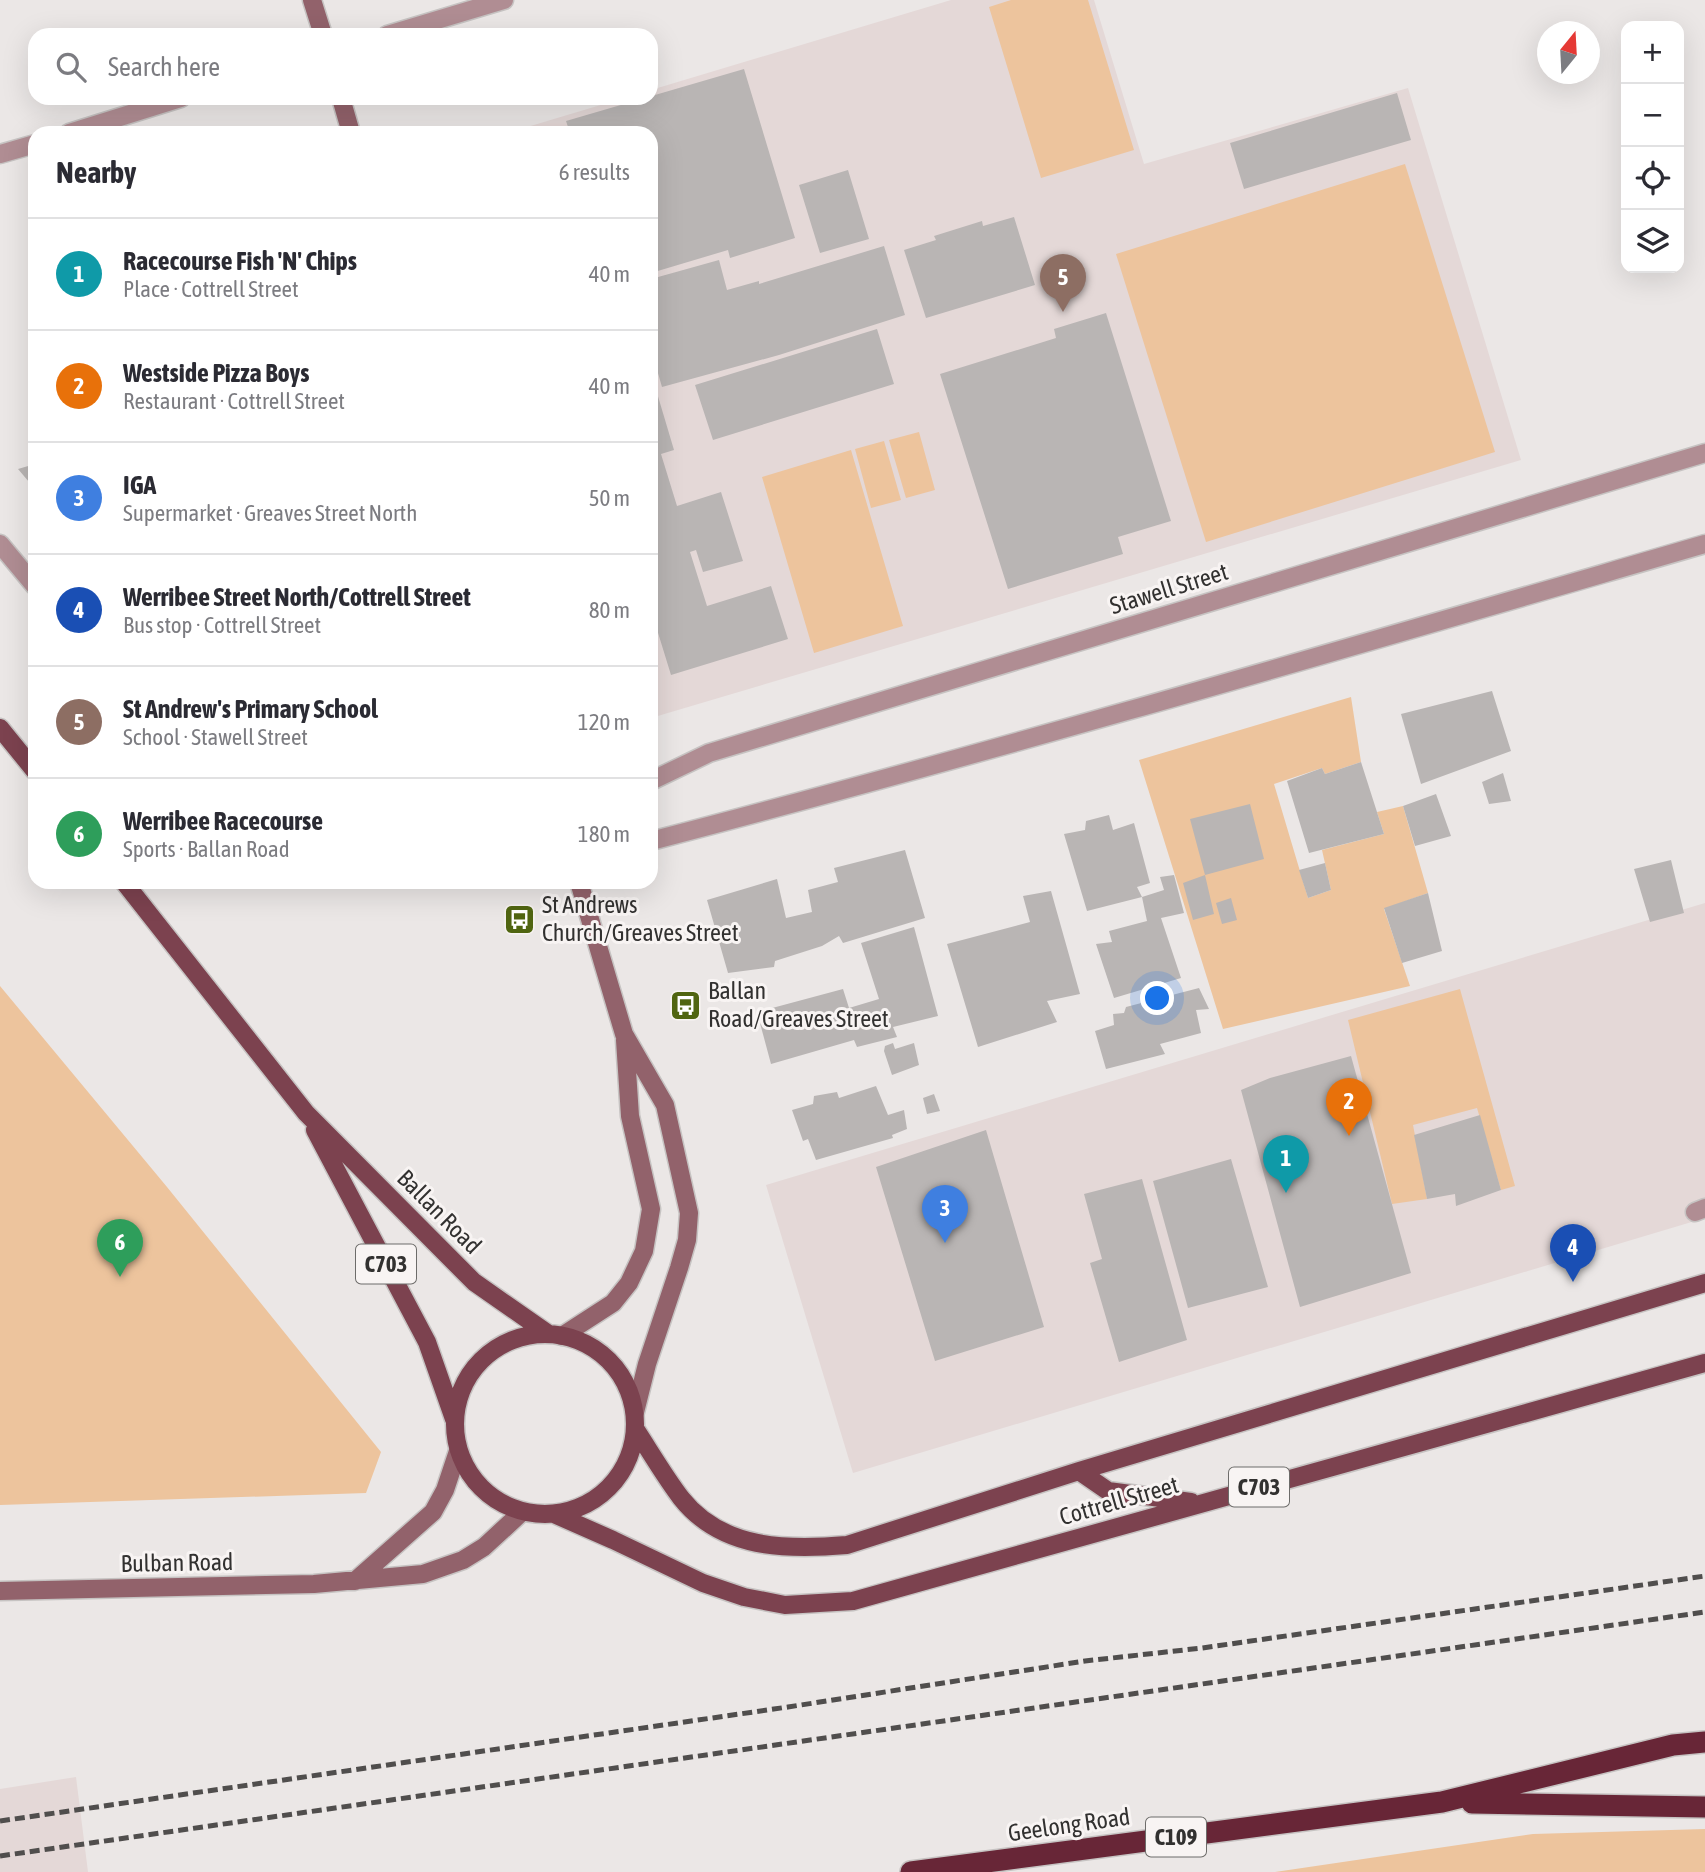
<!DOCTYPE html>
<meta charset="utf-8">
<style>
:root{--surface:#fff;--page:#f7f7f7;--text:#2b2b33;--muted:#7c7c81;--line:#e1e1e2;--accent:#506511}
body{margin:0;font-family:"Asap Condensed",sans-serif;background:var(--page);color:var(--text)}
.controls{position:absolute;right:21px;top:21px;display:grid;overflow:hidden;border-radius:14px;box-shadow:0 7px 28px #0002}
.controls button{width:63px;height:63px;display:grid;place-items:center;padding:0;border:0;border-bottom:2px solid var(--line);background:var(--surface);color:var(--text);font:35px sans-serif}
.compass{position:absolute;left:1537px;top:21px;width:63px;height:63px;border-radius:50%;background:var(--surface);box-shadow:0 7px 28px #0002;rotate:18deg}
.you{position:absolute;left:1158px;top:999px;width:24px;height:24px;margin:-18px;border:5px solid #fff;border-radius:50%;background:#1a73e8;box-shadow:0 0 0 10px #1a73e833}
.badge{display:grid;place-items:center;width:46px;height:46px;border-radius:50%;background:var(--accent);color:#fff;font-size:23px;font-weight:700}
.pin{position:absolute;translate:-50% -58px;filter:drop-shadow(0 2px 4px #0008)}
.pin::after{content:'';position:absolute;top:37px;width:24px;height:21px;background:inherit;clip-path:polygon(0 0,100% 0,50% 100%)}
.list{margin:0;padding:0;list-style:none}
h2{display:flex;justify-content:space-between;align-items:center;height:91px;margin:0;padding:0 28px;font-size:30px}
h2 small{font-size:23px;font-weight:400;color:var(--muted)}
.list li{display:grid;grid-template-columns:46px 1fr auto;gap:21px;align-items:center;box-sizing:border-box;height:112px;padding:0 28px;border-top:2px solid var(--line)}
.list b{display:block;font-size:26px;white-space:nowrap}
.list p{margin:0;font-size:23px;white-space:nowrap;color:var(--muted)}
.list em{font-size:23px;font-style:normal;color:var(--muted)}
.icon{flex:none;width:38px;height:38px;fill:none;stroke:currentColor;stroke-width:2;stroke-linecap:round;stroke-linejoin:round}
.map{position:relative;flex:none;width:1705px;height:1872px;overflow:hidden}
.search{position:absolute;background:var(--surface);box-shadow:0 7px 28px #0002;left:28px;top:28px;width:630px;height:77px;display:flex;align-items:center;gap:18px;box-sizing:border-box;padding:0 24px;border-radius:21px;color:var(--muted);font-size:26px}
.panel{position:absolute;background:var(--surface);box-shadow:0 7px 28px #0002;left:28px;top:126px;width:630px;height:763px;border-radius:21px}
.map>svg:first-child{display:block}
</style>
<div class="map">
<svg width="1705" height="1872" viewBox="0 0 1705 1872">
<rect width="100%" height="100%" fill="#ebe7e6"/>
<path fill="#e4d8d7" d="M951,0H1094L1144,164L1408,88L1521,460L651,718V133H507L624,98H651V90Z
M1705,903V1218L853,1473L766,1185Z
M76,1777L88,1872H0V1789Z"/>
<path fill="#edc49d" d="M1011,0H1088L1134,150L1041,178L989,7Z
M1405,164L1495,452L1206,542L1116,254Z
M919,432L935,490L906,498L889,440Z
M884,441L901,500L871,508L855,449Z
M851,450L903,626L814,653L762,477Z
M1351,697L1361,762L1325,774L1322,768L1274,784L1308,898L1331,890L1322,850L1384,834L1377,812L1403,806L1428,893L1384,909L1410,986L1223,1029L1139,760Z
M0,986L167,1187L381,1452L366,1493L0,1505Z
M1460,989L1515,1186L1501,1190L1477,1108L1413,1125L1427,1199L1392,1204L1348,1020Z
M1705,1829V1872H1275L1533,1834Z"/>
<path fill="#b9b5b4" d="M744,69L795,238L730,258L728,250L651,273V133H570L566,121Z
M1397,93L1411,140L1244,189L1230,143Z
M848,170L869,239L820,253L799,185Z
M1014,217L1035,285L926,318L904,250L936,240L934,236L982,221L983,226Z
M884,246L905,315L779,355L662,387L651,349V279L719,260L727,290L759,281V284Z
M1106,313L1171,521L1118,537L1123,554L1008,589L940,374L1056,338L1054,329Z
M877,329L894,384L713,440L695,385Z
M657,393L674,450L661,454L677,506L721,492L743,561L703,572L696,550L690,552L707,606L771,586L788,639L671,675L651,610V395Z
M35,464V489L18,469Z
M1492,691L1511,751L1421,784L1401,714Z
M1361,762L1384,834L1309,853L1287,781L1322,768L1325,774Z
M1503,773L1511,801L1489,804L1482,782Z
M1436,794L1451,836L1415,846L1403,806Z
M1250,804L1264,859L1205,875L1190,819Z
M1109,815L1113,830L1134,823L1150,883L1137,887L1142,897L1087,911L1064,834L1085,830L1086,821Z
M905,850L925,918L843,943L839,936L822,946L775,961L774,967L728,973L707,900L777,879L786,918L812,912L808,890L838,882L834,868Z
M1671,860L1684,913L1650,922L1634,869Z
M1325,863L1331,890L1308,898L1299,870Z
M1174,875L1184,913L1161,918L1181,978L1114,998L1096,944L1112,942L1109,931L1147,921L1142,897L1164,890L1160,877Z
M1205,875L1214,914L1193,920L1183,883Z
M1051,891L1080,994L1047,1001L1057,1022L978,1047L947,944L1030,922L1023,896Z
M1428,893L1442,951L1402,963L1384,908Z
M1231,898L1237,920L1222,924L1216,903Z
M914,927L938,1016L893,1027L897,1037L857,1047L854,1040L771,1064L757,1012L843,989L849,1008L879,999L861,943Z
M1199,988L1209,1009L1196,1010L1201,1033L1160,1044L1165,1054L1106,1069L1095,1031L1114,1025L1113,1014L1124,1013L1126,1007Z
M893,1043L895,1049L914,1043L919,1065L892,1075L884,1051L885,1046Z
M1351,1056L1411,1273L1300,1307L1241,1090L1270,1078Z
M876,1086L888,1115L904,1110L907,1129L892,1135L893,1138L816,1160L808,1139L803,1141L792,1110L813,1104L814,1096L837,1092L839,1098Z
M934,1094L940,1111L927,1114L923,1098Z
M1480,1115L1501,1190L1456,1206L1455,1194L1427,1199L1414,1135Z
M986,1130L1044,1327L935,1361L876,1167Z
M1231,1159L1268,1287L1188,1308L1153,1181Z
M1142,1179L1187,1340L1119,1362L1090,1263L1102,1259L1084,1194Z"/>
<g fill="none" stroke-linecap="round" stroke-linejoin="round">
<defs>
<path id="lane" d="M1695,1212L1705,1208"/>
<path id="street" d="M387,35L504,0
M69,133L181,98
M0,154L35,144
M0,544L35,586
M651,781L709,753L1705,453
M651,841C1004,749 1354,646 1705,544"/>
<path id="secondary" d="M312,0L323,35
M341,98L351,133
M579,882L624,1034L665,1105L689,1213L687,1240L679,1268L647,1364L635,1412
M562,1336L613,1303L629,1283L644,1251L651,1209L630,1116L625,1040
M355,1581L433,1512L445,1490L458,1451
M0,1591L314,1584L423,1574L463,1560L484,1547L522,1512"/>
<path id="primary" d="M0,728L35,771
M124,882L306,1113L474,1282L547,1333
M315,1130L427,1342L454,1419
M455 1424a90 90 0 1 1 180 0a90 90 0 1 1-180 0Z
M636,1430C651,1453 665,1477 681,1498C722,1550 787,1550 847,1545L1079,1471L1705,1283
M1079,1471L1108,1491L1191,1502
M554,1514L613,1540L703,1583L744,1597L785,1605L853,1601L1705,1363"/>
<path id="highway" d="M1472,1803L1705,1807
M911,1872L1442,1802L1673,1745L1705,1742"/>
</defs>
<use href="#lane" stroke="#c6c3c2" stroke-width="21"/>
<use href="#street" stroke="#c6c3c2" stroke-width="21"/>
<use href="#secondary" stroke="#c6c3c2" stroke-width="21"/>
<use href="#primary" stroke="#c6c3c2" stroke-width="21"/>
<use href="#highway" stroke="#c6c3c2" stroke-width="24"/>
<use href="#lane" stroke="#b08d93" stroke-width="18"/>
<use href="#street" stroke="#b08d93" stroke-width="18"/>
<use href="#secondary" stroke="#92626b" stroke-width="18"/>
<use href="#primary" stroke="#7c424f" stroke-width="18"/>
<use href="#highway" stroke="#682637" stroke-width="21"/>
<path stroke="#504e4d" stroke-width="5" stroke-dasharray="10 5" stroke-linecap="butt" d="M0,1821L788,1707L1085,1661L1202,1648L1705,1576
M0,1856L1705,1612"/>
</g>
<defs>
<symbol id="bus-square" viewBox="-11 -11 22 22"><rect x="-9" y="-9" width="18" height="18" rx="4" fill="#506511" stroke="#f8f4f3"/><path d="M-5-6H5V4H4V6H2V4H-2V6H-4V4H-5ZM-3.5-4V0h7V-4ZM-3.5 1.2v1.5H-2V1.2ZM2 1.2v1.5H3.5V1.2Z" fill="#fff"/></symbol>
</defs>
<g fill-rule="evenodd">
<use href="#bus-square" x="502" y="902" width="35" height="35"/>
<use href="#bus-square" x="668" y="988" width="35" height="35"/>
</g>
<g text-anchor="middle" stroke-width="6" stroke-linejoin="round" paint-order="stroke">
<g fill="#f8f4f3" stroke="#6d6c6a" stroke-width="2">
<rect x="356" y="1244.5" width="60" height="39" rx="5"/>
<rect x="1229" y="1467.5" width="60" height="39" rx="5"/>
<rect x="1146" y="1817.5" width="60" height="39" rx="5"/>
</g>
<g font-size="23" font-weight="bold" fill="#323130">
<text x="386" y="1272">C703</text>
<text x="1259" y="1495">C703</text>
<text x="1176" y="1845">C109</text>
</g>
<g font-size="24" fill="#323130" stroke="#f8f4f3">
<text transform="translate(1169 589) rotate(-17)" y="8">Stawell Street</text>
<text transform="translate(439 1212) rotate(45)" y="8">Ballan Road</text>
<text transform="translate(1119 1501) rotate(-16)" y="8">Cottrell Street</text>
<text transform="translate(177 1563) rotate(-1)" y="8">Bulban Road</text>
<text transform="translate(1069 1825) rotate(-8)" y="8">Geelong Road</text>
</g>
<g font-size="24" fill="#323130" stroke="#f8f4f3" text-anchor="start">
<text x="542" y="913">St Andrews<tspan x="542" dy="28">Church/Greaves Street</tspan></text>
<text x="708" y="999">Ballan<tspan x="708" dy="28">Road/Greaves Street</tspan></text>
</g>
</g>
</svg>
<div class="controls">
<button>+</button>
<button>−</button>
<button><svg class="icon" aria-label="locate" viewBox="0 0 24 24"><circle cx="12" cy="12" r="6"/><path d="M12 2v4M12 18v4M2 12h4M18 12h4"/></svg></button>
<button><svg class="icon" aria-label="layers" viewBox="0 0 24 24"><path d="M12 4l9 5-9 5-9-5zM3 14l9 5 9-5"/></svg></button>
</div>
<svg class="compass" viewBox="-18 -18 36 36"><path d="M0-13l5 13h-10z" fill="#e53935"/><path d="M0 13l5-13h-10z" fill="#7c7c81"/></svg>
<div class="you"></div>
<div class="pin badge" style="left:1286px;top:1193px;background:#0f9aa8">1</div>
<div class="pin badge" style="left:1349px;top:1136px;background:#e8710a">2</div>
<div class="pin badge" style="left:945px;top:1243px;background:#3f7fe0">3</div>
<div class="pin badge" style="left:1573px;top:1282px;background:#1a4fb4">4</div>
<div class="pin badge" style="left:1063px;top:312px;background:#8d6e63">5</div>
<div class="pin badge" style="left:120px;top:1277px;background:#2e9e5b">6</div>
<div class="search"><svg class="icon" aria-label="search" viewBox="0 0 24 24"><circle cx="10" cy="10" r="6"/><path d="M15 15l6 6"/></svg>Search here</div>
<section class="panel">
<h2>Nearby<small>6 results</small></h2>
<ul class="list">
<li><span class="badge" style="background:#0f9aa8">1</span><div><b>Racecourse Fish 'N' Chips</b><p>Place · Cottrell Street</p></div><em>40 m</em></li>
<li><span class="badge" style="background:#e8710a">2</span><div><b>Westside Pizza Boys</b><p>Restaurant · Cottrell Street</p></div><em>40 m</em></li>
<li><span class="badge" style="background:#3f7fe0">3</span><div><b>IGA</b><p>Supermarket · Greaves Street North</p></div><em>50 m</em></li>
<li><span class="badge" style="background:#1a4fb4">4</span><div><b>Werribee Street North/Cottrell Street</b><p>Bus stop · Cottrell Street</p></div><em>80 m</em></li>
<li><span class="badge" style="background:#8d6e63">5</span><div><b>St Andrew's Primary School</b><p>School · Stawell Street</p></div><em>120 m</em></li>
<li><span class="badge" style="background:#2e9e5b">6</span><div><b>Werribee Racecourse</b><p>Sports · Ballan Road</p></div><em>180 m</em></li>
</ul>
</section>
</div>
